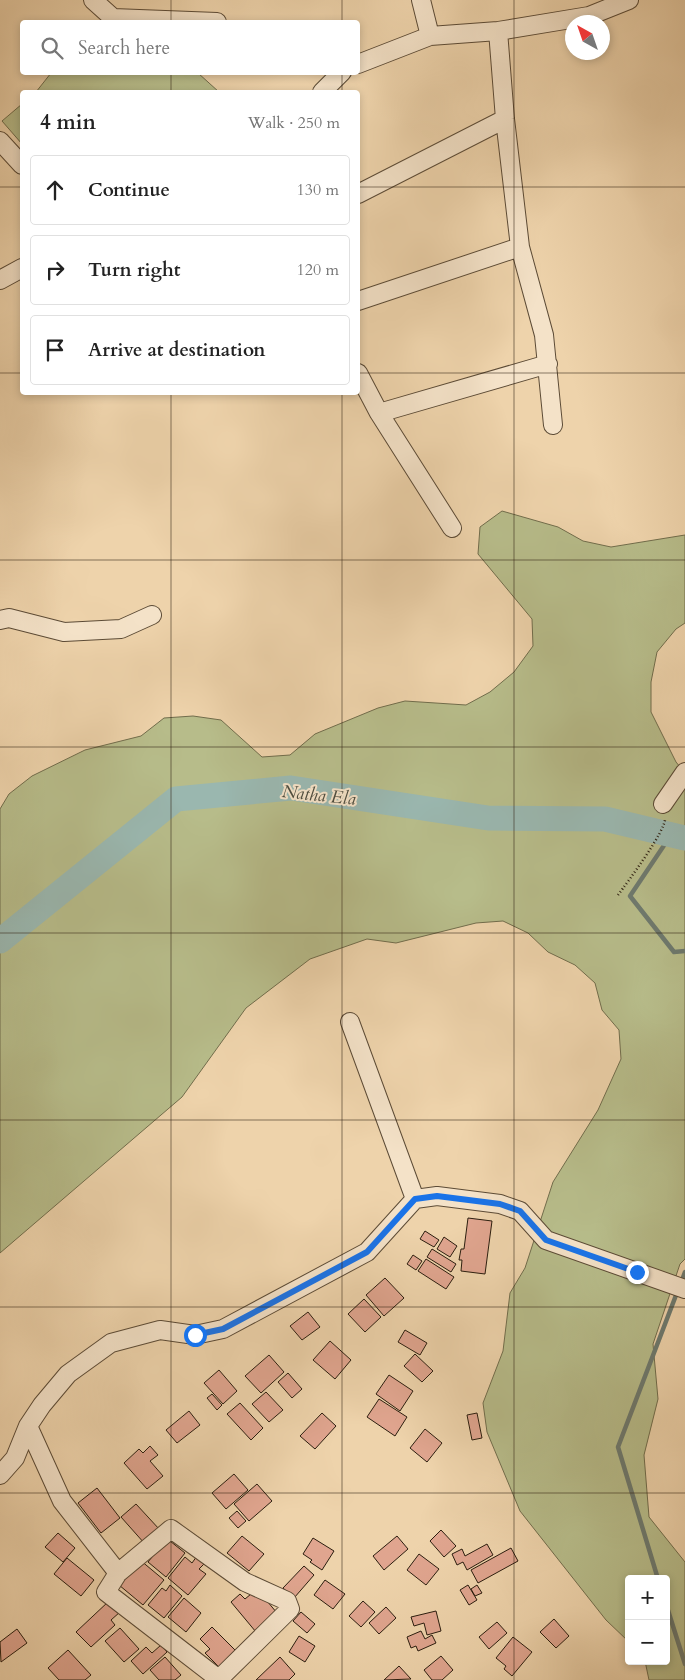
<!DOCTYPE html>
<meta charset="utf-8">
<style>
:root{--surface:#fff;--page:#f6f6f6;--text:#222;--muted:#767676;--line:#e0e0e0}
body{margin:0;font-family:Cardo,serif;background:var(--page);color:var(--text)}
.controls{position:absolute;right:15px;bottom:15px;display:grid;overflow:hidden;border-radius:5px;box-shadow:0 2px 8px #0003}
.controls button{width:45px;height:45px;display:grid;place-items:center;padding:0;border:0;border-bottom:1px solid var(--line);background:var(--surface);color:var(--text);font:25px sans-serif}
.compass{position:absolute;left:565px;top:15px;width:45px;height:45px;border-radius:50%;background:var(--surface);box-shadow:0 2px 8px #0003;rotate:320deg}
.stop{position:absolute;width:15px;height:15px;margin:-11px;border:4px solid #1a73e8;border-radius:50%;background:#fff}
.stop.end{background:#1a73e8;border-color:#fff;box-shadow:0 1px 5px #0008}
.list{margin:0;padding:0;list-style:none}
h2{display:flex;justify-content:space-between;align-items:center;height:65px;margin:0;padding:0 20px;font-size:21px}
h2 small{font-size:16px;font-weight:400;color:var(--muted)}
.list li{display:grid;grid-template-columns:32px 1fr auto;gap:15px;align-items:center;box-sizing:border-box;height:70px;margin:0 10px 10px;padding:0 10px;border:1px solid var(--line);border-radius:5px}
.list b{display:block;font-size:19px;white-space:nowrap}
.list em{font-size:16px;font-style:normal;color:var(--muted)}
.icon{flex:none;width:28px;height:28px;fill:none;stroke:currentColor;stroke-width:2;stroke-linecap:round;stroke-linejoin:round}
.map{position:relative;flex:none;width:685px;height:1680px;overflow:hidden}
.search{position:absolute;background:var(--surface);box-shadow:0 2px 8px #0003;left:20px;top:20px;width:340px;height:55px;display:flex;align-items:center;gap:12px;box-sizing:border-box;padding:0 18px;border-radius:5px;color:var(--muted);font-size:19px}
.panel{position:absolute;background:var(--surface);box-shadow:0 2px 8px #0003;left:20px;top:90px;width:340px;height:305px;border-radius:5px}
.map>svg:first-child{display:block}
</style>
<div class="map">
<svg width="685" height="1680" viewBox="0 0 685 1680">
<rect width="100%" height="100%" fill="#eed3ab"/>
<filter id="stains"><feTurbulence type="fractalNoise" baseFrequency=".004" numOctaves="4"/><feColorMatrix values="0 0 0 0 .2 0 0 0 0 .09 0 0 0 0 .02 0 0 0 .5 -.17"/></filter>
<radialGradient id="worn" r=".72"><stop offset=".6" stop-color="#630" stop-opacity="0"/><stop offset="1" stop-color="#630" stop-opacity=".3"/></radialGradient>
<path fill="#b7bc8a" stroke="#716d4c" d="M51,73H198L219,92H36Z
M22,104V144L2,121Z
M502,511L558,527L583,541L611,547L685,535V623L676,629L657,652L651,682V712L676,762L685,773V1259L680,1264L653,1344L658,1399L644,1455L649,1517L685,1562V1680H649L645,1661H666V1579H629V1642L606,1620L520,1511L487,1432L483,1403L503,1351L510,1293L525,1268L553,1182L598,1110L621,1059L619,1030L602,1010L595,983L575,965L548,952L528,933L503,921L476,923L396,943L367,939L310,959L246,1008L182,1097L0,1253V809L9,794L32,776L85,750L141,736L164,718L193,716L221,720L262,757L290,755L315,734L378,708L405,701L466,705L490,692L514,672L533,646L532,619L478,554L480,527Z"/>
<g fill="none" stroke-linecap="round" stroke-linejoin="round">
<path stroke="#6e7a6f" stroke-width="4.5" d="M671,835L630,896L674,952L685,951
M681,1283L685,1272
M658,1579L618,1447L678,1290
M666,1604L685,1664"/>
<path stroke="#9ab7af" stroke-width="25" d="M0,941L176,799L291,788L488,818L605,819L685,838"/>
</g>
<path fill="#e0a58f" stroke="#2b1e0f" d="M468,1218L492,1221L485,1274L461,1271L462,1260H459L461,1249H464Z
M425,1231L439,1240L434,1247L420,1239Z
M444,1237L457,1246L450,1257L437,1249Z
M432,1249L456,1264L451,1272L427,1257Z
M413,1255L422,1261L416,1270L407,1264Z
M426,1259L454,1277L446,1289L418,1271Z
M385,1278L404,1298L384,1316L366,1295Z
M364,1299L381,1317L365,1332L348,1314Z
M308,1312L320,1327L302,1340L290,1326Z
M405,1330L427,1343L420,1355L398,1342Z
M330,1341L351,1360L335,1379L313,1360Z
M415,1354L433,1371L422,1382L404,1366Z
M269,1355L284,1372L261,1393L245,1376Z
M219,1370L237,1391L223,1404L204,1383Z
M288,1373L302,1389L292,1398L278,1382Z
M389,1375L413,1391L400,1411L376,1394Z
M266,1392L283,1410L269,1422L252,1404Z
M212,1394L222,1405L217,1410L207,1398Z
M379,1399L407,1417L395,1436L367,1417Z
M240,1403L263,1428L251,1440L227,1414Z
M189,1411L200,1425L177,1443L166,1430Z
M322,1413L336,1426L315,1449L300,1436Z
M477,1413L482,1438L472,1440L467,1415Z
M425,1429L442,1443L427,1462L410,1448Z
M150,1446L158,1455L150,1461L163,1476L147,1489L124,1463L139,1449L143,1453Z
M234,1474L248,1490L226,1509L212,1493Z
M257,1484L272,1501L249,1521L234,1504Z
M97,1488L120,1518L101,1533L78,1503Z
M136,1504L160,1530L145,1544L121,1517Z
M237,1511L246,1521L238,1528L229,1518Z
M441,1530L456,1546L444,1557L430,1541Z
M58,1533L75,1548L63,1562L45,1547Z
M242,1536L264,1554L249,1571L227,1553Z
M397,1536L408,1549L384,1570L373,1556Z
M313,1538L334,1551L322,1570L310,1562L312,1560L303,1554Z
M170,1541L185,1553L166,1577L148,1562L161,1546L163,1548Z
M487,1544L493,1555L467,1570L463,1562L457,1565L452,1554L462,1549L465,1556Z
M511,1548L518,1561L478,1583L471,1570Z
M419,1554L439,1569L426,1585L407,1570Z
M197,1556L205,1563L199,1569L206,1574L188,1595L168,1578L185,1557L192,1563Z
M67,1558L94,1580L81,1596L54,1574Z
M140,1560L164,1580L143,1605L119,1585Z
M304,1566L314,1575L294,1598L283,1588Z
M325,1580L345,1594L333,1609L314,1595Z
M170,1585L182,1596L164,1618L148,1605L162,1588L166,1591Z
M468,1585L477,1600L469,1605L460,1590Z
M477,1585L482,1593L475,1596L471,1589Z
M257,1589L277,1613L256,1632L231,1602L240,1594L245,1599Z
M184,1598L201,1613L186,1632L168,1617Z
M109,1601L120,1612L111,1620L115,1625L91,1647L76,1632Z
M363,1601L375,1612L361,1627L349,1616Z
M386,1607L396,1618L379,1634L369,1623Z
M436,1611L441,1631L427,1635L424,1623L414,1626L411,1617Z
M301,1612L315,1624L307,1633L293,1621Z
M554,1619L569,1636L556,1648L540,1632Z
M497,1622L507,1633L489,1649L479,1637Z
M212,1627L235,1650L219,1667L205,1653L210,1649L200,1639Z
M120,1628L139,1649L124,1662L105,1641Z
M17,1629L27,1643L1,1662L0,1642Z
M421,1631L425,1639L432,1635L436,1643L418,1651L416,1646L411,1648L407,1637Z
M299,1636L315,1646L305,1662L289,1652Z
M513,1637L532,1652L512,1676L504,1669L506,1666L496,1658Z
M161,1645L167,1652L143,1674L131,1661L146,1647L152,1653Z
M68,1650L91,1675L85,1680H59L48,1668Z
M441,1656L453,1670L442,1680H432L424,1670Z
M165,1657L181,1675L175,1680H159L150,1670Z
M280,1657L295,1674L289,1680H256Z
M399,1666L411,1679L384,1680Z"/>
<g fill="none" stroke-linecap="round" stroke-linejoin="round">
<defs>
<path id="minor" d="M93,0L113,18L217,22
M421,0L430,36
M498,31L505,119L520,247L544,335L553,425
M358,64L430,36L498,31L589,16L629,0
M322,92L342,72
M0,141L22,165
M358,194L505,119
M0,280L22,268
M358,301L520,247
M358,373L379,413L452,528
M379,413L548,364
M0,620L9,618L64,632L121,629L152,615
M663,804L685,772
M350,1022L415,1199
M28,1426L62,1501L118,1573L106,1592L220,1680
M0,1475L15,1458L28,1426L42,1405L68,1374L111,1343L160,1330L195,1335L223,1329L367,1252L415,1199L437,1196L500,1204L520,1211L546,1240L685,1289
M118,1573L171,1529L245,1582L287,1601L290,1609L219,1679"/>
</defs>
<use href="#minor" stroke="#5c4b36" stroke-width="20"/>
<path stroke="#2b1e0f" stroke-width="2.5" stroke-dasharray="1 2.5" stroke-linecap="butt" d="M618,895C627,883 667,829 665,818"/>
<use href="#minor" stroke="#f4e2c8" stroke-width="18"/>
</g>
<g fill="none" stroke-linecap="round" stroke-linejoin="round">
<path stroke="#1a73e8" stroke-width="6" d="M195,1335L223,1329L367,1252L415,1199L437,1196L500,1204L520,1211L546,1240L637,1272"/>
</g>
<path fill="none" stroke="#2b1e0f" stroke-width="1" stroke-opacity="0.55" d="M171,0V22M342,0V22M514,0V1680M171,72V92M342,72V92M0,187H22M358,187H685M0,373H22M358,373H685M171,392V1680M342,392V1680M0,560H685M0,747H685M0,933H685M0,1120H685M0,1307H685M0,1493H685"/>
<g text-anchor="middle" stroke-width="4" stroke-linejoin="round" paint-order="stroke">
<g font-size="18" font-style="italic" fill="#4c4c3f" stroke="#f4e2c8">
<text transform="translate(319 795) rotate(6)" y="6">Natha Ela</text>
</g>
</g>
<rect width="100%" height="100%" filter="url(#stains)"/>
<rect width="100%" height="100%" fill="url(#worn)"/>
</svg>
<div class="controls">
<button>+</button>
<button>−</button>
</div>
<svg class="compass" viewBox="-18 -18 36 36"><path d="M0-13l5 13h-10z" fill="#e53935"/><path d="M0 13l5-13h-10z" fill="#767676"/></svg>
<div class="stop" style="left:195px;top:1335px"></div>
<div class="stop end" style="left:637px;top:1272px"></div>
<div class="search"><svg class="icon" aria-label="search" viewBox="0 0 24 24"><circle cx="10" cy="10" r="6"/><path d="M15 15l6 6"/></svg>Search here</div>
<section class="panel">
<h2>4 min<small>Walk · 250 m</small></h2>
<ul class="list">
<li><svg class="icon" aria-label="ahead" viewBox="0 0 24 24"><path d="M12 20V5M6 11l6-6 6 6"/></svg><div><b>Continue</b></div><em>130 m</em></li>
<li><svg class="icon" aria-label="right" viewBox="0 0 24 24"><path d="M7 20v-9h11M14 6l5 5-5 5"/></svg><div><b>Turn right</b></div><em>120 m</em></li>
<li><svg class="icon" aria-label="arrive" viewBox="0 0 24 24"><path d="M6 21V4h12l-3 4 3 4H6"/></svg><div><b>Arrive at destination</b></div></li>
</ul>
</section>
</div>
